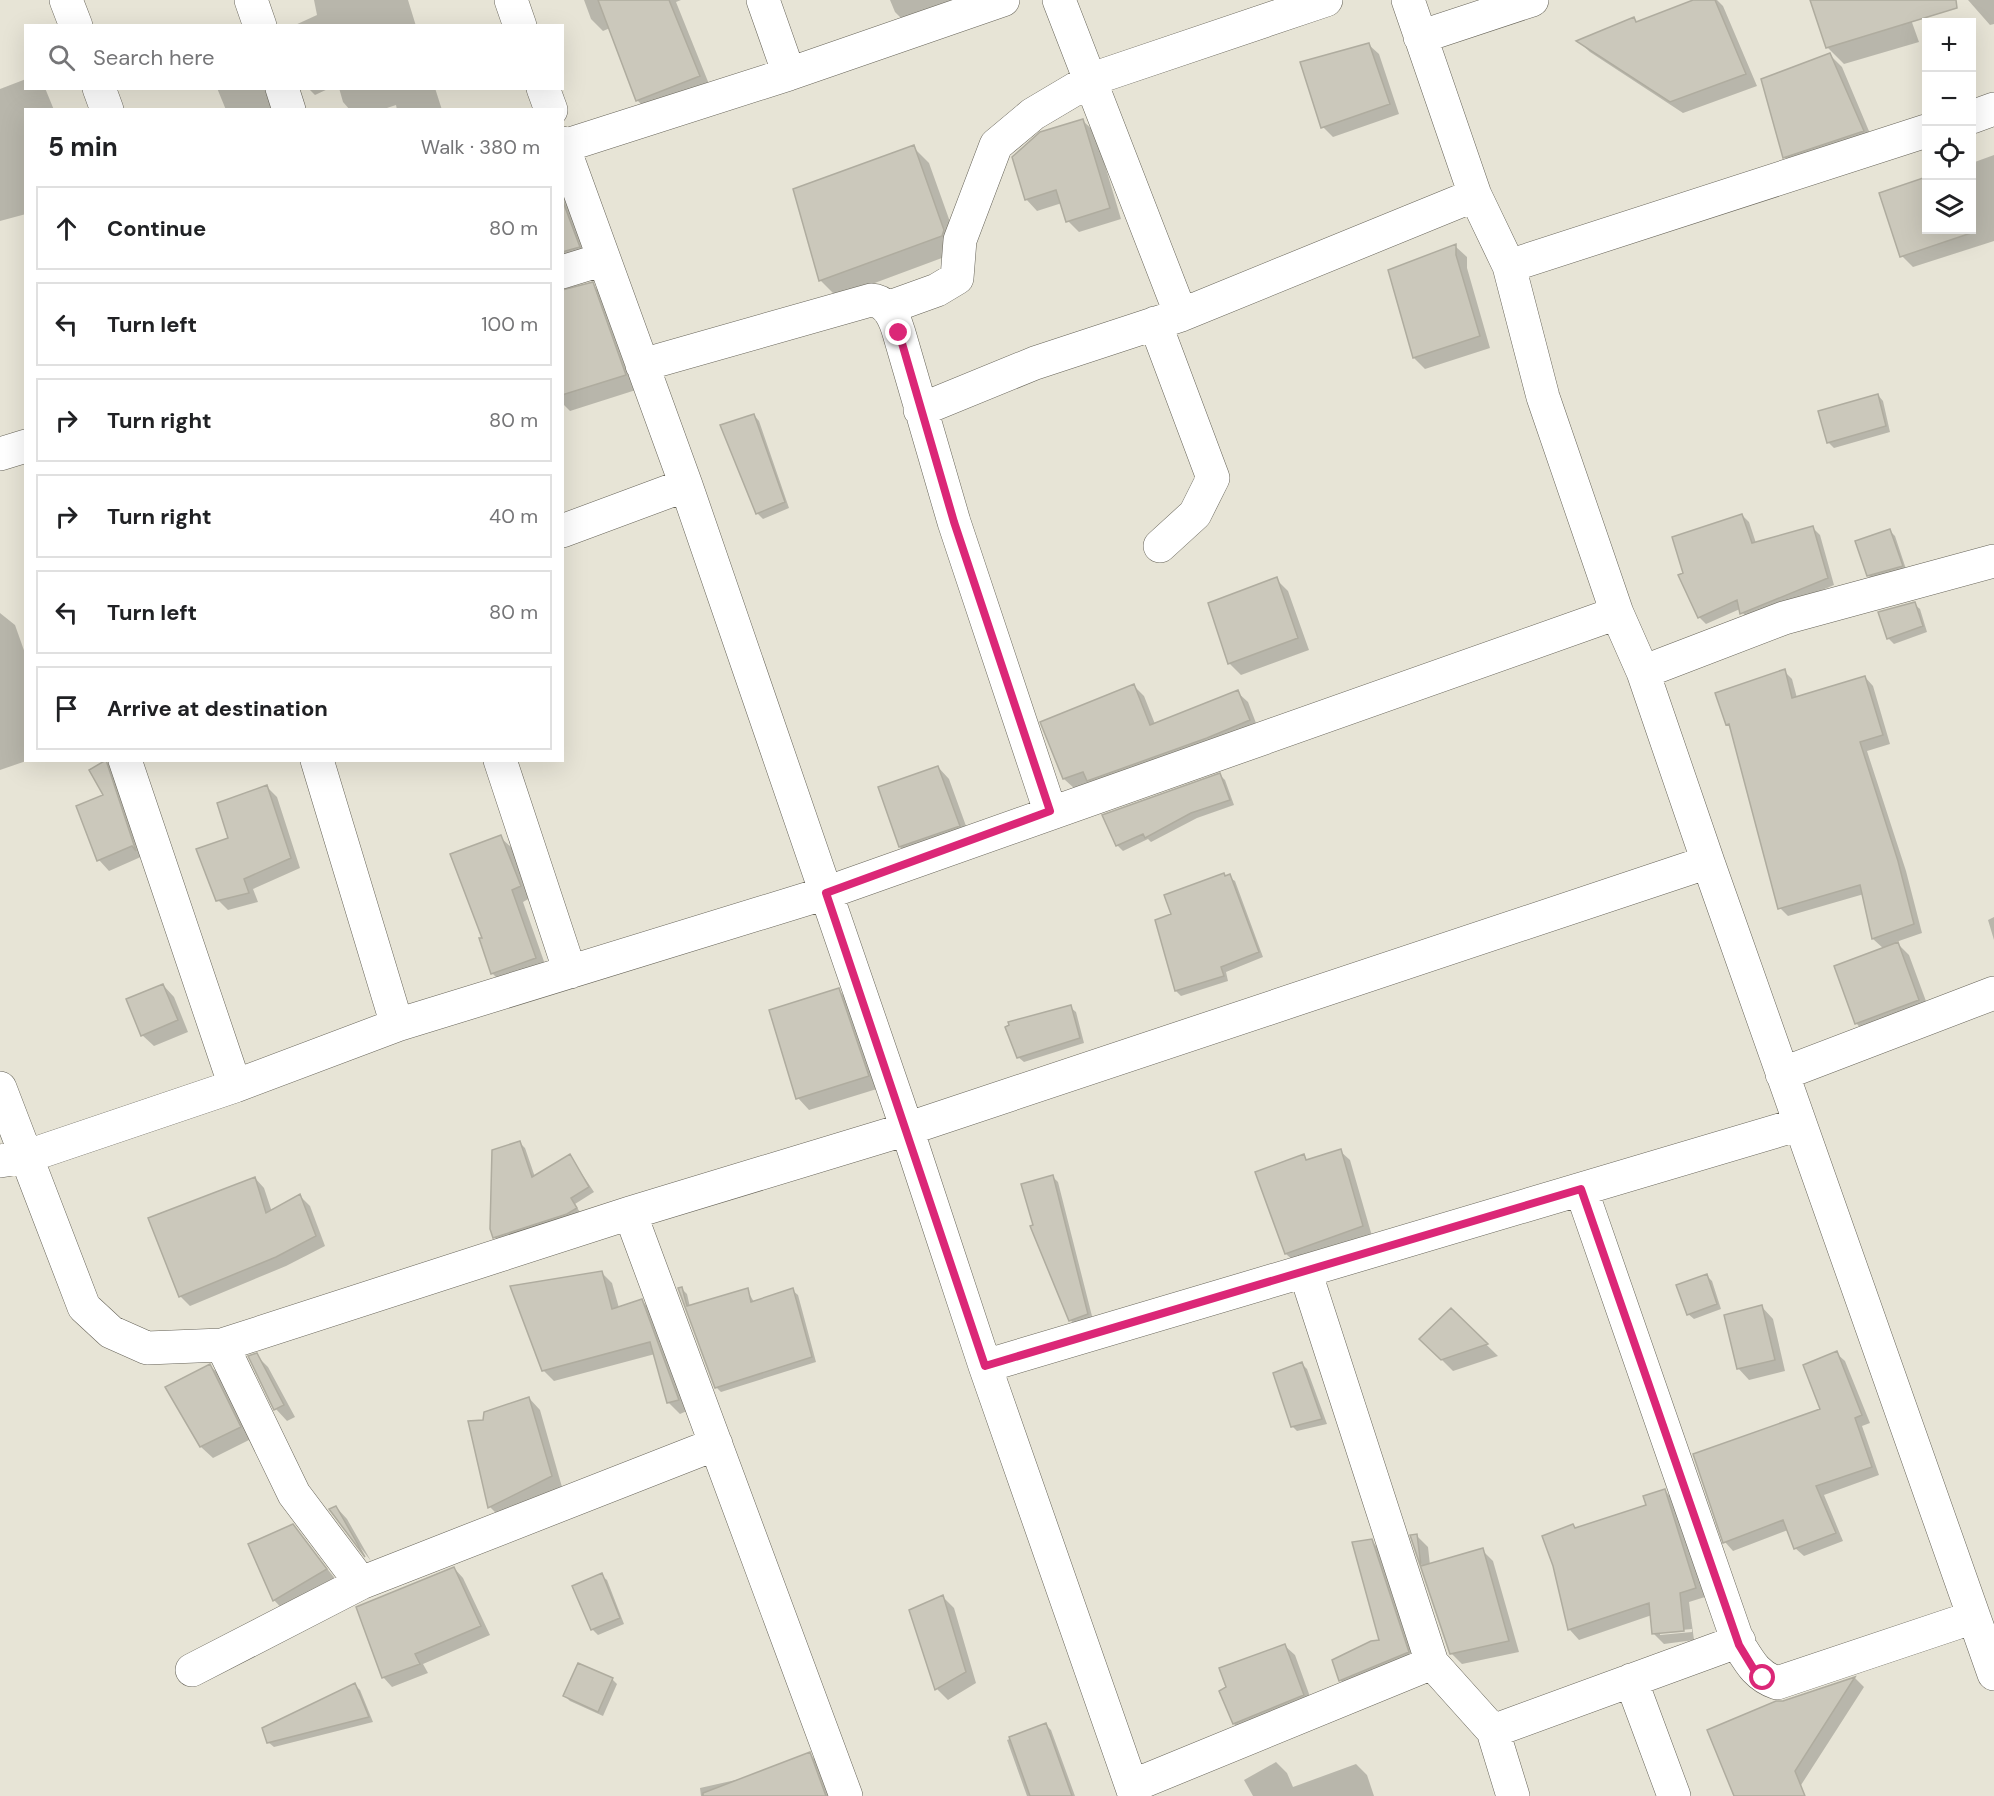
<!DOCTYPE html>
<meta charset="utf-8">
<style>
:root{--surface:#fff;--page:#f2f2f2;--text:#202124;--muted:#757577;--line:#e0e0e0}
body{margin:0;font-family:"DM Sans",sans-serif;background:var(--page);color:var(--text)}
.controls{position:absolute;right:18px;top:18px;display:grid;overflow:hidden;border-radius:0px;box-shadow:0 6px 24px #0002}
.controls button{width:54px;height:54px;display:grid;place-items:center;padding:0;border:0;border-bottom:2px solid var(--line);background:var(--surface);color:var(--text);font:30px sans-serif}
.stop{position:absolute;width:18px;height:18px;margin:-14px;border:4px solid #db2777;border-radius:50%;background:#fff}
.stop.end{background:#db2777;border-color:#fff;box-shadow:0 2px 6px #0008}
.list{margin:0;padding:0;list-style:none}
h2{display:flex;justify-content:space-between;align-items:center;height:78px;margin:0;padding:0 24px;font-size:26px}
h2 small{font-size:20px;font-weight:400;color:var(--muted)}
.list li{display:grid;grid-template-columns:39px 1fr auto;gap:18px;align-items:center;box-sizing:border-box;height:84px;margin:0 12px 12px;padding:0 12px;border:2px solid var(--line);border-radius:0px}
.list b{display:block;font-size:22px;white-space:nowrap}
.list em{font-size:20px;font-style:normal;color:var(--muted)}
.icon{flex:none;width:33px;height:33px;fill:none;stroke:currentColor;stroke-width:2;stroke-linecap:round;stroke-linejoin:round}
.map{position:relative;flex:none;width:1994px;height:1796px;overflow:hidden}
.search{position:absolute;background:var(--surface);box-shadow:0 6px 24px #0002;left:24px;top:24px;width:540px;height:66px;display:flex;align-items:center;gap:15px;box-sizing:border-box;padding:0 21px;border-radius:0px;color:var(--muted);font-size:22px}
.panel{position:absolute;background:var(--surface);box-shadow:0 6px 24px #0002;left:24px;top:108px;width:540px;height:654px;border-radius:0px}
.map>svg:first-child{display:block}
</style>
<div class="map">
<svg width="1994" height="1796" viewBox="0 0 1994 1796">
<rect width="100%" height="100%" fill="#e7e4d6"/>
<path fill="#0003" fill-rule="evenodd" d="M314,0H408L416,26H293L317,15Z
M584,0H681L676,2L711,89L650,113L637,100L610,28L603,31L591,19Z
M890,0H972L907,24L895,12Z
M1697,0H1717L1723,6L1757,86L1683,113L1590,52L1579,42L1634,18L1638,23Z
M1812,0H1904L1919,42L1844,64L1827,47Z
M1968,0H1994V24L1990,25Z
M1369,45L1379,54L1399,114L1333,137L1323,127Z
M1830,55L1842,67L1874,143L1796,168L1785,157Z
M26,79V88H45L54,110H26V214L0,221V89Z
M217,88H286L279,110H226Z
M308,88H330L315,95Z
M339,88H435L442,110H397L396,105L381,110H350L343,102Z
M1083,121L1095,132L1121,219L1079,232L1068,221L1062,203L1037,211L1026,199Z
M913,147L929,163L959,247L958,252L837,297L820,280L795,190Z
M1994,155V241L1913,267L1902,256L1881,194L1926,178V230H1972V163Z
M562,179L593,261L563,273Z
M1455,246L1467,257V268L1490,348L1425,369L1414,358L1390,271Z
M592,284L606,298L639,389L570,411L562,403V291Z
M1878,395L1883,401L1890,432L1834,448L1829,443Z
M754,415L759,421L789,508L763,519L757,513Z
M1742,515L1749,522L1756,543L1813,528L1820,535L1834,585L1749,621L1740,609L1706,624L1699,617Z
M1890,531L1895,536L1907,572L1873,581L1868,575Z
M1276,579L1288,591L1309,650L1241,675L1229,663Z
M1914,604L1920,609L1927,632L1894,644L1888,638Z
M0,613L15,625L26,656V760H29L0,770Z
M1784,671L1792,679L1797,698L1865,677L1873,686L1890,744L1867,751L1906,871L1922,933L1896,942L1909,955L1930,1012L1867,1035L1856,1023L1884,949L1873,939L1864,894L1788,916L1780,908L1732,729L1727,724Z
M1134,686L1144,696L1155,724L1237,692L1248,702L1259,731L1075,789L1064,779Z
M107,762L117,773L143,856L109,871L99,860Z
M938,767L949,779L970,837L912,858L900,847Z
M1220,775L1225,780L1234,805L1197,818L1151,842L1148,839L1123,851L1117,845Z
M267,787L277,797L300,868L253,889L258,902L228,910L218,900L230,839Z
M500,837L512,848L532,897L523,902L547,970L504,985L492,973L484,938Z
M1224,874L1235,881L1263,957L1226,972L1228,981L1181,996L1176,991L1173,915Z
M1994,917V940L1988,920Z
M163,985L174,997L188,1032L154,1046L142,1035Z
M838,990L850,1001L880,1088L809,1110L798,1098Z
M1070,1007L1076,1012L1084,1043L1024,1062L1018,1057L1011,1026Z
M520,1143L525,1148L535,1177L570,1156L594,1192L575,1204L581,1214L500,1242L494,1237Z
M1340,1151L1350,1160L1372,1236L1296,1263L1286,1254L1257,1173L1304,1156L1308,1161Z
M1052,1176L1058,1182L1093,1320L1076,1325L1070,1320Z
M255,1178L264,1188L272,1212L300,1196L310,1206L325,1246L286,1266L190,1306L180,1296Z
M601,1272L612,1283L619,1308L642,1301L653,1312L689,1410L680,1414L669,1403L655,1354L554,1381L543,1370Z
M1706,1275L1712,1281L1721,1309L1694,1319L1688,1314Z
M681,1288L687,1294L690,1307L747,1290L754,1302L792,1290L798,1295L816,1362L721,1392L716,1387Z
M1762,1307L1773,1319L1785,1371L1749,1380L1738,1368Z
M1451,1310L1498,1356L1453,1371L1421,1339Z
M1836,1353L1845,1361L1870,1423L1862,1426L1879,1475L1824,1495L1843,1541L1804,1556L1795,1548L1788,1530L1733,1551L1725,1542L1822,1410Z
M256,1355L268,1367L295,1417L287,1421L276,1409L250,1357Z
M1302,1364L1307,1369L1327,1424L1297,1431L1292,1426Z
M210,1366L222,1377L251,1439L213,1458L201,1447L168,1388Z
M529,1398L540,1410L562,1487L501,1518L490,1507L485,1421Z
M1665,1491L1675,1501L1705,1597L1689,1602L1694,1640L1664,1644L1654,1634L1652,1615L1579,1640L1570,1630L1555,1565L1648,1506ZM1692,1629V1632L1660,1635V1632Z
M336,1507L347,1519L371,1561L331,1510Z
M293,1526L337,1581L285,1612L274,1600Z
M1412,1536H1417L1428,1547L1430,1565L1482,1550L1493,1561L1519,1652L1462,1664L1451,1653Z
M1372,1541L1377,1547L1413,1658L1346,1685L1340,1680L1381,1641Z
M454,1568L463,1578L490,1635L423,1664L428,1673L392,1687L383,1677Z
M601,1575L607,1580L624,1624L598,1635L592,1629Z
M943,1597L954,1608L976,1683L948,1700L937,1689Z
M1285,1646L1295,1655L1313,1705L1244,1733L1234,1724L1221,1691Z
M1855,1678L1864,1687L1794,1796H1736L1783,1702Z
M612,1679L617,1684L603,1716L570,1701L565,1696Z
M355,1685L360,1690L373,1722L274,1747L268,1742Z
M1046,1725L1051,1730L1075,1796H1027L1007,1740Z
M810,1754L819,1764L831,1796H701L700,1788L749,1777Z
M1276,1762L1287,1773L1293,1787L1356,1764L1367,1775L1374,1796H1253L1244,1780Z"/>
<path fill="#cbc8bb" stroke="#afac9f" stroke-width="1.5" d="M598,0H669L700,76L636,101Z
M1693,0H1715L1746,74L1670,102L1576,41L1634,17L1636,22Z
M1810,0H1956L1957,8L1826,48Z
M1369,43L1390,104L1321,128L1300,62Z
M1830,53L1864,131L1783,158L1761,79Z
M1083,119L1110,208L1066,222L1056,190L1025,200L1012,157L1040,132Z
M914,145L944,230L942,236L819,281L793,189Z
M1926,177V230H1971V225L1974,232L1900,257L1879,193Z
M562,199L580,247L562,252Z
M1456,244V255L1480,336L1413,358L1388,270Z
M593,282L626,375L562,395V290Z
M1878,394L1886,426L1827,443L1818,411Z
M754,414L785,502L756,514L720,425Z
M1742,514L1752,543L1813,526L1828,578L1740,614L1737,600L1698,618L1678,575L1683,573L1672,537Z
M1890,529L1903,566L1867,576L1855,541Z
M1277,577L1298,638L1228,664L1208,603Z
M1915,602L1923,626L1887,639L1878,612Z
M1785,669L1792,698L1865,676L1883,735L1860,742L1898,861L1914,924L1872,939L1860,885L1778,909L1729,724L1726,725L1715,693Z
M1134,684L1150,725L1238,690L1250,720L1207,738L1087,781L1083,772L1063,779L1040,722Z
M106,760L136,851L132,846L97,861L76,806L103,795L89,770Z
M938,766L960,826L899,847L878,787Z
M1220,773L1230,800L1191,813L1145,838L1143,834L1116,846L1102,815Z
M267,785L291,858L244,879L249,893L216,901L196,849L228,838L217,803Z
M501,835L521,886L512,890L536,958L491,974L479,938H482L450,854Z
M1224,873L1225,876L1230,874L1259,952L1221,967L1224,976L1175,991L1155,920L1171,914L1164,895Z
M1898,942L1919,1000L1855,1024L1834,966Z
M163,984L178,1020L141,1036L126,999Z
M839,988L869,1076L796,1099L769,1010Z
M1071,1005L1080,1038L1017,1058L1005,1027L1009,1025L1008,1022Z
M520,1141L532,1177L570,1154L589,1187L571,1198L577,1208L567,1214L493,1238L490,1229L492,1150Z
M1341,1149L1363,1226L1285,1254L1255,1172L1304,1154L1306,1160Z
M1053,1175L1088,1314L1069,1321L1030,1226L1033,1225L1021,1184Z
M255,1177L266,1213L300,1194L316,1236L276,1257L179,1297L148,1218Z
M602,1271L612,1309L642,1299L679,1400L667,1403L650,1342L542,1371L510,1286Z
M1707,1274L1717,1304L1687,1315L1676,1285Z
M682,1287L687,1306L748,1288L751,1302L793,1288L812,1357L715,1388L678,1288Z
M1762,1305L1775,1360L1737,1369L1724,1315Z
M1451,1308L1488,1344L1441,1360L1419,1339Z
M1837,1351L1862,1415L1855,1418L1872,1467L1816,1486L1836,1533L1794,1549L1783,1520L1723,1543L1693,1454L1820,1409L1803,1365Z
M257,1353L284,1405L274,1410L248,1356Z
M1302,1362L1322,1419L1291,1427L1273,1373Z
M210,1364L241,1427L200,1447L165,1387Z
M529,1397L552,1476L488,1508L468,1421L483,1420L484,1412Z
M1665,1489L1696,1588L1680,1593L1684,1631L1652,1634L1649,1603L1568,1630L1553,1566L1542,1536L1573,1524L1575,1528L1646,1505L1643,1496Z
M336,1506L361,1550L365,1557L329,1509Z
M293,1524L327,1569L273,1601L248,1544Z
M1417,1534L1421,1566L1483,1548L1509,1641L1450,1654L1410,1535Z
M1372,1539L1409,1652L1339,1681L1332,1660L1371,1641L1379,1640L1352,1542Z
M454,1567L481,1626L415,1654L420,1664L382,1678L356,1607Z
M602,1573L620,1618L591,1630L572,1586Z
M943,1595L966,1672L935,1690L909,1610Z
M1285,1644L1304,1695L1233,1724L1219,1691L1226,1687L1219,1668Z
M578,1663L613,1678L598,1712L563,1696Z
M1855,1677L1795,1771L1805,1796H1734L1707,1730L1776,1701H1783Z
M355,1683L369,1717L267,1743L262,1728Z
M1046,1723L1072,1796H1030L1009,1737Z
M810,1752L826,1796H703V1793Z"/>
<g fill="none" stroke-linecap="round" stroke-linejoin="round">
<defs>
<path id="minor" d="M66,0L76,26
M251,0L260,26
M511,0L520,26
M763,0L789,74
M1059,0L1181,315
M1408,0L1475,195L1509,266L1543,397L1617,613L1643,672L1708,862L1994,1674
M1420,37L1532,0
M99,88L107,110
M282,88L289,110
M543,88L551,110
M1972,117L1994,109
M562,143L686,485L907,1129L985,1366L1135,1796
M564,146L789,74L1003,0
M1509,266L1926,131
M562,272L604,259
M887,308L937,290L957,278L960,240L996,145L1033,114L1092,79L1326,0
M1155,323L1213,478L1195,514L1160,546
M642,365L871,300C888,301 895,319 899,333L954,522L1050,811
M920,410L1035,363L1181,315L1475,195
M0,454L26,446
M562,531L686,485
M1643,672L1784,618L1994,561
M125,760L235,1086
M317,760L397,1025
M500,760L570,972
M1782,1074L1994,993
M0,1088L84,1307L111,1332L147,1348L222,1345L630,1213L907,1129L1708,862
M0,1161L25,1157L235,1086L397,1025L826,893L1617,613
M1581,1189L1739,1645C1750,1663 1757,1676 1777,1683L1974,1617
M630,1213L846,1796
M1305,1271L1432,1663L1493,1731L1739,1641
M222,1345L294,1494L361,1583
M985,1366L1800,1124
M192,1670L361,1583L716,1444
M1631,1680L1674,1796
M1493,1731L1513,1796
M1132,1786L1432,1663"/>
</defs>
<use href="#minor" stroke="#666358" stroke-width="34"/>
<use href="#minor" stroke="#fff" stroke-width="33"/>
</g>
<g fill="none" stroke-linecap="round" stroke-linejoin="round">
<path stroke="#db2777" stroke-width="8" d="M899,333L954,522L1050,811L826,893L985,1366L1581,1189L1739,1645L1753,1668L1763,1678"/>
</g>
</svg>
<div class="controls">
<button>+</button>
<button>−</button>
<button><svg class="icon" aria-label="locate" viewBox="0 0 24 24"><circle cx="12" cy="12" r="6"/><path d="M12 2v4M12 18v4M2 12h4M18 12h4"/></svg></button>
<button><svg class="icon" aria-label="layers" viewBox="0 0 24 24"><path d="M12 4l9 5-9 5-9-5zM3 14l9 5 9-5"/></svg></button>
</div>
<div class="stop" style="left:1763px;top:1678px"></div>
<div class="stop end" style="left:899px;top:333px"></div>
<div class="search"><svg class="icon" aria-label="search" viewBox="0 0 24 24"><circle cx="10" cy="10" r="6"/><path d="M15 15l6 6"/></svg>Search here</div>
<section class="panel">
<h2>5 min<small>Walk · 380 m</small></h2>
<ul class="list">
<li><svg class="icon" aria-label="ahead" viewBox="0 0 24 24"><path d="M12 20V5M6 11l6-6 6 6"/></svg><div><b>Continue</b></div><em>80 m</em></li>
<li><svg class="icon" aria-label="left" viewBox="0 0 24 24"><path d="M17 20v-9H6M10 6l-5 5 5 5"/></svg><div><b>Turn left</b></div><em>100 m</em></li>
<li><svg class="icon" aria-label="right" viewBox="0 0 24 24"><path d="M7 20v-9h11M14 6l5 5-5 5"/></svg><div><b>Turn right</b></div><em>80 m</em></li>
<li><svg class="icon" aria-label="right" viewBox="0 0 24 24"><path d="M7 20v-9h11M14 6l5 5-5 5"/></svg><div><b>Turn right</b></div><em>40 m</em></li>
<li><svg class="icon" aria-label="left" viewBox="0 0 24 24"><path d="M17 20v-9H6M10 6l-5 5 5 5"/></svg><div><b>Turn left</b></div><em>80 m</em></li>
<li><svg class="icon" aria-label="arrive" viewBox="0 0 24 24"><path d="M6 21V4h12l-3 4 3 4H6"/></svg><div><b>Arrive at destination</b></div></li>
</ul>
</section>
</div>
